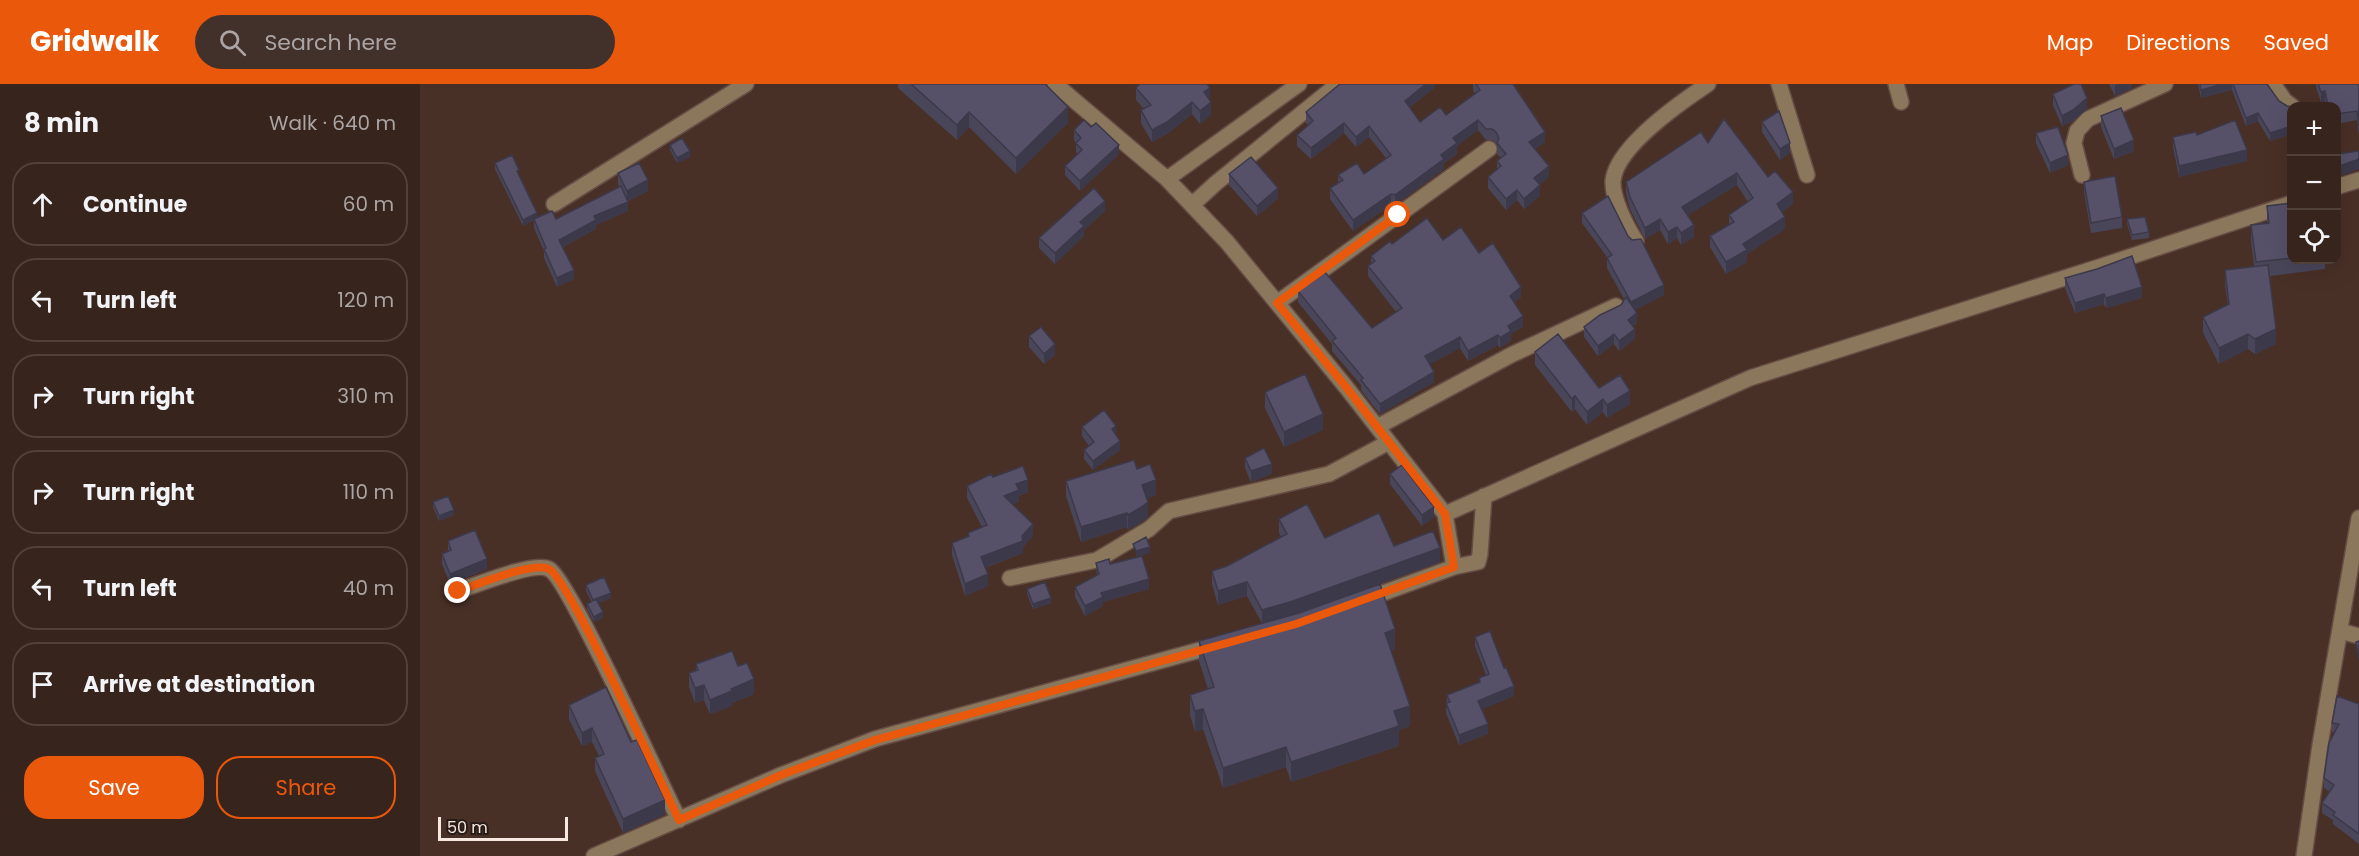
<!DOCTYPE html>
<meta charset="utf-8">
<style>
:root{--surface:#37241d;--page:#42302a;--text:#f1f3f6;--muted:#aaa4a4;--line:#51413b;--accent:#ea580c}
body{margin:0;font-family:Poppins,sans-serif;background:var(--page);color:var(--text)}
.controls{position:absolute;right:18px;top:18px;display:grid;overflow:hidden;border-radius:12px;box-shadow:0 6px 24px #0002}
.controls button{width:54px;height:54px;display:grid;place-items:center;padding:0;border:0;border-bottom:2px solid var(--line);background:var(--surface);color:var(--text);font:30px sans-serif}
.scale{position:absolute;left:18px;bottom:15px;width:130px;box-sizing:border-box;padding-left:6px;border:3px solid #f7e7e1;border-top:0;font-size:16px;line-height:21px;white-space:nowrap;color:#f7e7e1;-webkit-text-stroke:4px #271b17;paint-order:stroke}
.stop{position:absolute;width:18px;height:18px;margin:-14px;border:4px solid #ea580c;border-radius:50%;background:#fff}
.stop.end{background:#ea580c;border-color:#fff;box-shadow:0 2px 6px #0008}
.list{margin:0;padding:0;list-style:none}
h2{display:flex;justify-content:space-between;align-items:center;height:78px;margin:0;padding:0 24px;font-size:26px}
h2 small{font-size:20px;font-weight:400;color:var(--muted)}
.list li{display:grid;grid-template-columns:39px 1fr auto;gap:18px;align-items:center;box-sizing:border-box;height:84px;margin:0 12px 12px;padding:0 12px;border:2px solid var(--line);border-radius:24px}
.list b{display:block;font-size:22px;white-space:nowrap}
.list em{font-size:20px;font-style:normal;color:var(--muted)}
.actions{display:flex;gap:12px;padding:18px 24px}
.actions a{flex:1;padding:14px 0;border:2px solid var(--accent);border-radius:24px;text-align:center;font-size:21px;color:var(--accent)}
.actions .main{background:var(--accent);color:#fff}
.icon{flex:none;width:33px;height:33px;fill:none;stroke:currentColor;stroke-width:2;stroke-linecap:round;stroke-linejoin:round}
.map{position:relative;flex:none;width:1939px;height:772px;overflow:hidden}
header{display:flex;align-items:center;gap:36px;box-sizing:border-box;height:84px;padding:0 30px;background:var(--accent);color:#fff}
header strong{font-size:28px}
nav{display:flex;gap:33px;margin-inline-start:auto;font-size:21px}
.search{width:420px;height:54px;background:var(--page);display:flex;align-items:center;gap:15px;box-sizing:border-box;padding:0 21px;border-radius:33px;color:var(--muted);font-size:22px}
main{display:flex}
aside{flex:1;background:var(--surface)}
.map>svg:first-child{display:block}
</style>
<header>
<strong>Gridwalk</strong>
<div class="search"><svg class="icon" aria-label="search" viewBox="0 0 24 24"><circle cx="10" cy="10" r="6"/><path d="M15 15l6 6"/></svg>Search here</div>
<nav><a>Map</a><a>Directions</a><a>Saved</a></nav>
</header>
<main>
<aside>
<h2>8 min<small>Walk · 640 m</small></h2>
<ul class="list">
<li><svg class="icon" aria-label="ahead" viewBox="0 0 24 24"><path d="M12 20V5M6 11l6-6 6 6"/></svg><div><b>Continue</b></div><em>60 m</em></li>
<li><svg class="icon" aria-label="left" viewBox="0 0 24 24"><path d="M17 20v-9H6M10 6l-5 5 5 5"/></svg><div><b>Turn left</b></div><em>120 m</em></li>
<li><svg class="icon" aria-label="right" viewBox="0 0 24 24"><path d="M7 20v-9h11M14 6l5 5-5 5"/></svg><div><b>Turn right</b></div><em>310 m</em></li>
<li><svg class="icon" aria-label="right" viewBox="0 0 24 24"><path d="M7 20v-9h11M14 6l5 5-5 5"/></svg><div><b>Turn right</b></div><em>110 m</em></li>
<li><svg class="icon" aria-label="left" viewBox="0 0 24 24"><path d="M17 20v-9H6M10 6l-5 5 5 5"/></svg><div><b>Turn left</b></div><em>40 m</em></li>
<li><svg class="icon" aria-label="arrive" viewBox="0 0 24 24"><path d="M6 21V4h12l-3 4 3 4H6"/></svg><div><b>Arrive at destination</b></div></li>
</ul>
<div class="actions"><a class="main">Save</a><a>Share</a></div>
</aside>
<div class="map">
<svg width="1939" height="772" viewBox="0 0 1939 772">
<rect width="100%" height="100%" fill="#493027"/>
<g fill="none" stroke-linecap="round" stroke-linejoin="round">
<defs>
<path id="minor" d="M635,0L747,95L807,158L926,303L1025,430L1034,483L944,516
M1359,0L1387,91
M1476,0L1481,18
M1853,0L1865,17L1872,22
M1662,91L1654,59L1657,47L1668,35L1745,0
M747,95L879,0
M1916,103L1939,96
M134,120L326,0
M772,121L796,99L918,0
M1216,157C1207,144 1192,114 1193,97C1196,63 1261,18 1288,0
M857,219L1069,65
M957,343L1091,271L1196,222
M1025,430L1330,294L1679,183L1872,119
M1034,483L1058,478L1060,470L1064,412
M590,494L677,476L729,445L749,427L909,390L969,358
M38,507C56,501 115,477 129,485C148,494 242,702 259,736
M1920,547L1939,552
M174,772L361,691L455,655L798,561
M1884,772L1900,661L1939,434"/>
</defs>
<use href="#minor" stroke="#654d45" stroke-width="18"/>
<use href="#minor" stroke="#8b785c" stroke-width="15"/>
</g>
<path fill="#4a465a" d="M478,0H625L648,39L596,90L549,43L537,56L478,4Z
M1014,0V4L990,23L1000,38L1026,31L1055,10L1053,6V0H1093L1125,58L1115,65L1129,93L1120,100V112L1104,125L1097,116L1086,126L1068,104V93L1077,85V77L1081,74L1077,70V61L1076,59L1072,56H1066L1058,46L1037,62V70L1024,79V85L975,121H971L933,147L910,115V104L918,99V91L944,90L966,74L949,53L936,63L924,49L891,75L877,62V51L888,41L886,39V28Z
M1689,0H1712V4L1695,12Z
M1778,0H1847L1859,17L1867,22L1872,23V50L1850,57L1838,37L1826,42L1812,6L1781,14Z
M1896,0H1939V52L1937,36L1917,40V22H1906L1905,17L1901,18L1896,3Z
M716,4L790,16L791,31L780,40L772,30L747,50L732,58L721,39V26L724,25L716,16Z
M1633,10L1667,25L1653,37L1642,42L1633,21Z
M1681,32L1714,67L1694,75L1681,43Z
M1342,38L1370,69L1360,76L1342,48Z
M654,46L699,70L660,107L645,91V82L658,70L656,68V59L654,56Z
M1616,49L1648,81L1630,89L1616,59Z
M1777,51L1827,77L1759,93L1753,63V53Z
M1288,59L1348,93L1373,120L1362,128L1365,145L1327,170V178L1306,190L1290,163V152L1309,141V131L1328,118L1317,101L1267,131L1274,153L1261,161L1257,154L1248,160L1240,146L1225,155L1210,125L1206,109V98Z
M250,61L270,73L257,79L250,66Z
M75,79L99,91L117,134L136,135L199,103L198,100V89L228,107L208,117V127L176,141V145L143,163L154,195L137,203L124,174V167L114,144V136L103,142L75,85Z
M809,90L858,114L837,132L809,101Z
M1664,98L1702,133V144L1671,149L1664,108Z
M1872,119V176H1905V185L1850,192L1856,260L1835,270L1828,265L1799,280L1783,249V233L1808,221L1805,201V186L1834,182L1831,157V141L1847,139V122Z
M685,127L664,146V152L635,180L619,164V154Z
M1162,129L1208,152L1244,211L1215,226L1217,239L1213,242L1215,255L1199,267L1194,260L1178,272L1164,253V243L1201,221L1204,215L1187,184V173L1162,139Z
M1707,135L1729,148V154L1712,156L1707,140Z
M1023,156L1059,169L1101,213L1094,219L1103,243L1091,250V257L1080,264L1078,261L1048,277L1040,264L1009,280L1014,298L960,330L941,306V301L912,267V260L878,218V207L952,244L976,228L948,192V182L951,180V172L972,160Z
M1645,194L1722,214L1686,224L1684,220L1655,229L1645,204Z
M609,252L635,271L624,280L609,263Z
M1115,268L1179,304L1210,320L1187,334L1183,328L1167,341L1155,325L1152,328L1115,281Z
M845,308L903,346L864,363L845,324Z
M662,343L696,350L700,366L673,386L664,375V366L669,362L662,352Z
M825,374L852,390L831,398L825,384Z
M717,385L736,411L727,414L728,433L723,437L708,446L707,443L661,458L646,412V397Z
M970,390L1014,433L1002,442L970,400Z
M573,393L608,408L599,412V418L593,420L613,452L603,463V469L565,484L568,502L545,512L532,471V459L548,453V449L562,443L547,414V402Z
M13,418L34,431L19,437L13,423Z
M859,435L905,454L974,462L1020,478L873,531L842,539L827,512L798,521L792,500V487L807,482L861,453L859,449Z
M28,457L67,485L30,500L22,480V470L28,467Z
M676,479L690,480L729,505L683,518V522L665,532L655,513V503L677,491Z
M166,501L191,514L178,519L183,534L174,538L167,525V520L171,517L166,507Z
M607,505L631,519L613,525L607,510Z
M1055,553L1094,612L1062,625L1068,650L1039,661L1026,629L1027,611L1059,598V594L1066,591L1055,562Z
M779,557L975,565L971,567L990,642L979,646V662L871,698L866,683L803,704L783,645L775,648L770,631V611L788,605L779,577Z
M276,580L318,582L334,610L312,619V622L290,630L284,616L275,619L269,603V589L276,586Z
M1939,620V760L1913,740V736L1902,729V719L1910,708L1904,704V694L1915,649L1912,648V639Z
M149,621L211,658L245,730L203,749L175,687V674L179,672L172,658L162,662L149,635Z"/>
<path fill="#3c394a" d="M1006,0H1015L1014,4L985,27V17Z
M1698,0H1712V4L1695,12V1Z
M1803,0H1812V6L1781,14V6Z
M790,4V16L784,8Z
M1905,7V17L1901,18V8Z
M1667,14V25L1653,37L1642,42V32Z
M772,18V30L747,50L732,58V46Z
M791,18V31L780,40V27Z
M648,23V39L596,90V74Z
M549,28V43L537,56V41Z
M1838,29V37L1826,42V34Z
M1058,36V46L1037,62V70L1024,79V85L975,121V111L1021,71L1033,54Z
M924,39V49L891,75V64Z
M949,42V53L936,63V53Z
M1872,42V50L1850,57V49Z
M1125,48V58L1109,69V58Z
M1714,56V67L1694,75V65Z
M1370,59V69L1360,76V65Z
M699,61V70L660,107V97Z
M1827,66V77L1759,93V82Z
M270,67V73L257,79V74Z
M1648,71V81L1630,89V79Z
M1939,75V85L1917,93V83Z
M1129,82V93L1114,105V94Z
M1317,89V101L1262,135V123Z
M228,96V107L207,117V107Z
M1120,101V112L1104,125V115Z
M858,104V114L837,132V122Z
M1097,106V116L1086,126V115Z
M1373,108V120L1357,132V120Z
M971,110V121L933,147V136Z
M685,117V127L664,146V152L635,180V169L660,138Z
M208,118V127L176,141V145L139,165V156L174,132Z
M117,129V134L103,142V136Z
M1365,133V145L1327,170V178L1306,190V178L1323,160Z
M1240,135V146L1225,155V144Z
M1274,141V153L1261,161V149Z
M1257,143V154L1248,160V148Z
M154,186V195L137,203V194Z
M1244,201V211L1211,228V218Z
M1101,203V213L1090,222V212Z
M1722,203V214L1686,224V214Z
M1684,210V220L1655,229V219Z
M1217,229V239L1208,245V236Z
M1103,232V243L1091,250V257L1080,264V254L1088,242Z
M1215,245V255L1199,267V257Z
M1856,245V260L1835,270V255Z
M1194,250V260L1178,272V262Z
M1828,250V265L1799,280V264Z
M1078,251V261L1048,277V267Z
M1040,253V264L1005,283V272Z
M635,260V271L624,280V270Z
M1014,288V298L960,330V320Z
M1210,307V320L1187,334V321Z
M1155,312V325L1152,328V315Z
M1183,315V328L1167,341V328Z
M903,330V346L864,363V348Z
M696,342V350L692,345Z
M700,357V366L673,386V377Z
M852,380V390L831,398V387Z
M608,396V408L599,412V418L584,424V412L596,400Z
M736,396V411L722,416V401Z
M728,418V433L723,437L708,446V431Z
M1014,423V433L1002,442V431Z
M34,426V431L19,437V432Z
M707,429V443L661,458V443Z
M613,440V452L603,463V469L561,485V473L602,452Z
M730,463V469L716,473V467Z
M1020,464V478L873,531L842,539V526Z
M67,475V485L30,500V490Z
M568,490V502L545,512V500Z
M729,495V505L683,518V522L665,532V522L681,509Z
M827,498V512L798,521V507Z
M191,509V514L173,521V516Z
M631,514V519L613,525V520Z
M183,528V534L174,538V533Z
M975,545V565L965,569V549Z
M334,595V610L312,619V622L290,630V616L311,605Z
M284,601V616L275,619V604Z
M1094,602V612L1058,627V617Z
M990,622V642L979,646V662L871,698V678L974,627Z
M783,625V645L775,648V627Z
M1068,640V650L1039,661V651Z
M172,644V658L162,662V649Z
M866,663V683L803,704V684Z
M245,716V730L203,749V735Z"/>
<path fill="#565169" stroke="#3c394a" stroke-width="1.5" d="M491,0H625L648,23L596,74L549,28L537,41Z
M720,0H787L790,4L784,8L791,18L780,27L772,18L747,38L732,46L721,26L731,21L716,4Z
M920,0H1006L985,17L1000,38L1020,23L1026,31L1060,6L1056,0H1093L1125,48L1109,58L1129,82L1114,94L1120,101L1104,115L1097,106L1086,115L1068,93L1081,82L1077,77L1086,70L1077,59L1079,54L1076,48L1072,45H1066L1058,36L1033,54L1037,59L1021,71L1024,75L975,111L971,110L933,136L910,104L923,96L918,91L937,79L944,90L971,71L949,42L936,53L924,39L891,64L877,51L893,37L886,28Z
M1654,0H1661L1667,14L1653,26L1642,32L1633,10Z
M1780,0H1803L1781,6Z
M1813,0H1847L1859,17L1867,22L1872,23V42L1850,49L1838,29L1826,34Z
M1898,0H1939V42L1937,27L1917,30V22H1908L1905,7L1901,8Z
M1701,24L1714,56L1694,65L1681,32Z
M1359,27L1370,59L1360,65L1342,38Z
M1304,35L1348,93L1355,87L1373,108L1357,120L1365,133L1323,160L1327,166L1306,178L1290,152L1314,138L1309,131L1333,114L1317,89L1262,123L1274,141L1261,149L1257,143L1248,148L1240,135L1225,144L1210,113L1206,98L1281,48L1288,59Z
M664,36L671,43L676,39L699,61L660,97L645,82L662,66L656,59L661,54L654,46Z
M1815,36L1827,66L1759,82L1753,53L1776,48L1777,51Z
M1638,43L1648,71L1630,79L1616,49Z
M262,54L270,67L257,74L250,61Z
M1939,67V75L1917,83V70Z
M92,71L99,86L97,87L117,129L103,136L75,79Z
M831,73L858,104L837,122L809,90Z
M219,79L228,96L207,107L198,89Z
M1695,92L1702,133L1671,139L1664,98Z
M201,102L208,118L174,132L176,136L139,156L154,186L137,194L124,165L126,164L114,135L132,127L136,135Z
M674,104L685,117L660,138L664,142L635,169L619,154Z
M1188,112L1208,152L1212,156L1221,155L1244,201L1211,218L1187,174L1192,171L1162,129Z
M1872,119V174L1836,178L1831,141L1849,139L1847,122Z
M1725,133L1729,148L1712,151L1707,135Z
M1007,134L1023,156L1041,143L1059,169L1073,159L1101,203L1090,212L1103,232L1088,242L1091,247L1080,254L1078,251L1048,267L1040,253L1005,272L1014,288L960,320L941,296L943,294L912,257L916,254L878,207L904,187L952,244L982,224L948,182L955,177L951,172L970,157L972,160Z
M1712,172L1722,203L1686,214L1684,210L1655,219L1645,194L1677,185Z
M1848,181L1856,245L1835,255L1828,250L1799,264L1783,233L1809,220L1805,186Z
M1206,213L1217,229L1208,236L1215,245L1199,257L1194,250L1178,262L1164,243L1180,231L1201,221Z
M621,243L635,260L624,270L609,252Z
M1138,250L1179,304L1200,291L1210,307L1187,321L1183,315L1167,328L1155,312L1152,315L1115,268Z
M885,290L903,330L864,348L845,308Z
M684,326L696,342L692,345L700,357L673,377L664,366L674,358L662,343Z
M844,364L852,380L831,387L825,374Z
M714,376L717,385L730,380L736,396L722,401L728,418L723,422L708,431L707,429L661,443L646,397Z
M982,381L1014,423L1002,431L970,390Z
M603,382L608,396L596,400L599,406L584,412L613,440L602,452L603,457L561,473L568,490L545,500L532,459L549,452L548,449L567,441L547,402L571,390L573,393Z
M28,412L34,426L19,432L13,418Z
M887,420L905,454L959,429L974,462L1013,447L1020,464L873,517L842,526L827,498L798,507L792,487L807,482L867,450L859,435Z
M55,446L67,475L30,490L22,470L31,466L28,457Z
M726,453L730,463L716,467L713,460Z
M722,472L729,495L681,509L683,513L665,522L655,503L679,490L676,479L689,475L690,480Z
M184,493L191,509L173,516L166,501Z
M625,498L631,514L613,520L607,505Z
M960,500L975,545L965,549L990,622L974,627L979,642L871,678L866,663L803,684L783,625L775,627L770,611L794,603L779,557L879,529Z
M176,515L183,528L174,533L167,520Z
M1070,547L1084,584L1086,583L1094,602L1058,617L1068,640L1039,651L1026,619L1030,618L1027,611L1060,598L1059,594L1069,590L1055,553Z
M1939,557V575L1936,558Z
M312,567L318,582L327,579L334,595L311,605L312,607L290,616L284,601L275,604L269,589L278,586L276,580Z
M186,603L211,658L217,656L245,716L203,735L175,674L184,670L172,644L162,649L149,621Z
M1917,612L1939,620V750L1913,731L1915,728L1902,719L1914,701L1904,694L1909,659L1919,640L1912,639Z"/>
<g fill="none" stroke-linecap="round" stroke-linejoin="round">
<path stroke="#ea580c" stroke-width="8" d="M38,507C56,501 114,477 129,485C149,495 242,702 259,736L361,691L455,656L876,540L1034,483L1025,430L926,303L857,219L978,131"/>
</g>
</svg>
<div class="controls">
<button>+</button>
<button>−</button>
<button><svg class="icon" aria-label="locate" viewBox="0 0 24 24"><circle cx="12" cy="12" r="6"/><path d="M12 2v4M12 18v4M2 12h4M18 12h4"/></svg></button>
</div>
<div class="scale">50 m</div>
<div class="stop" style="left:978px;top:131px"></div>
<div class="stop end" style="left:38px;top:507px"></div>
</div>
</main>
